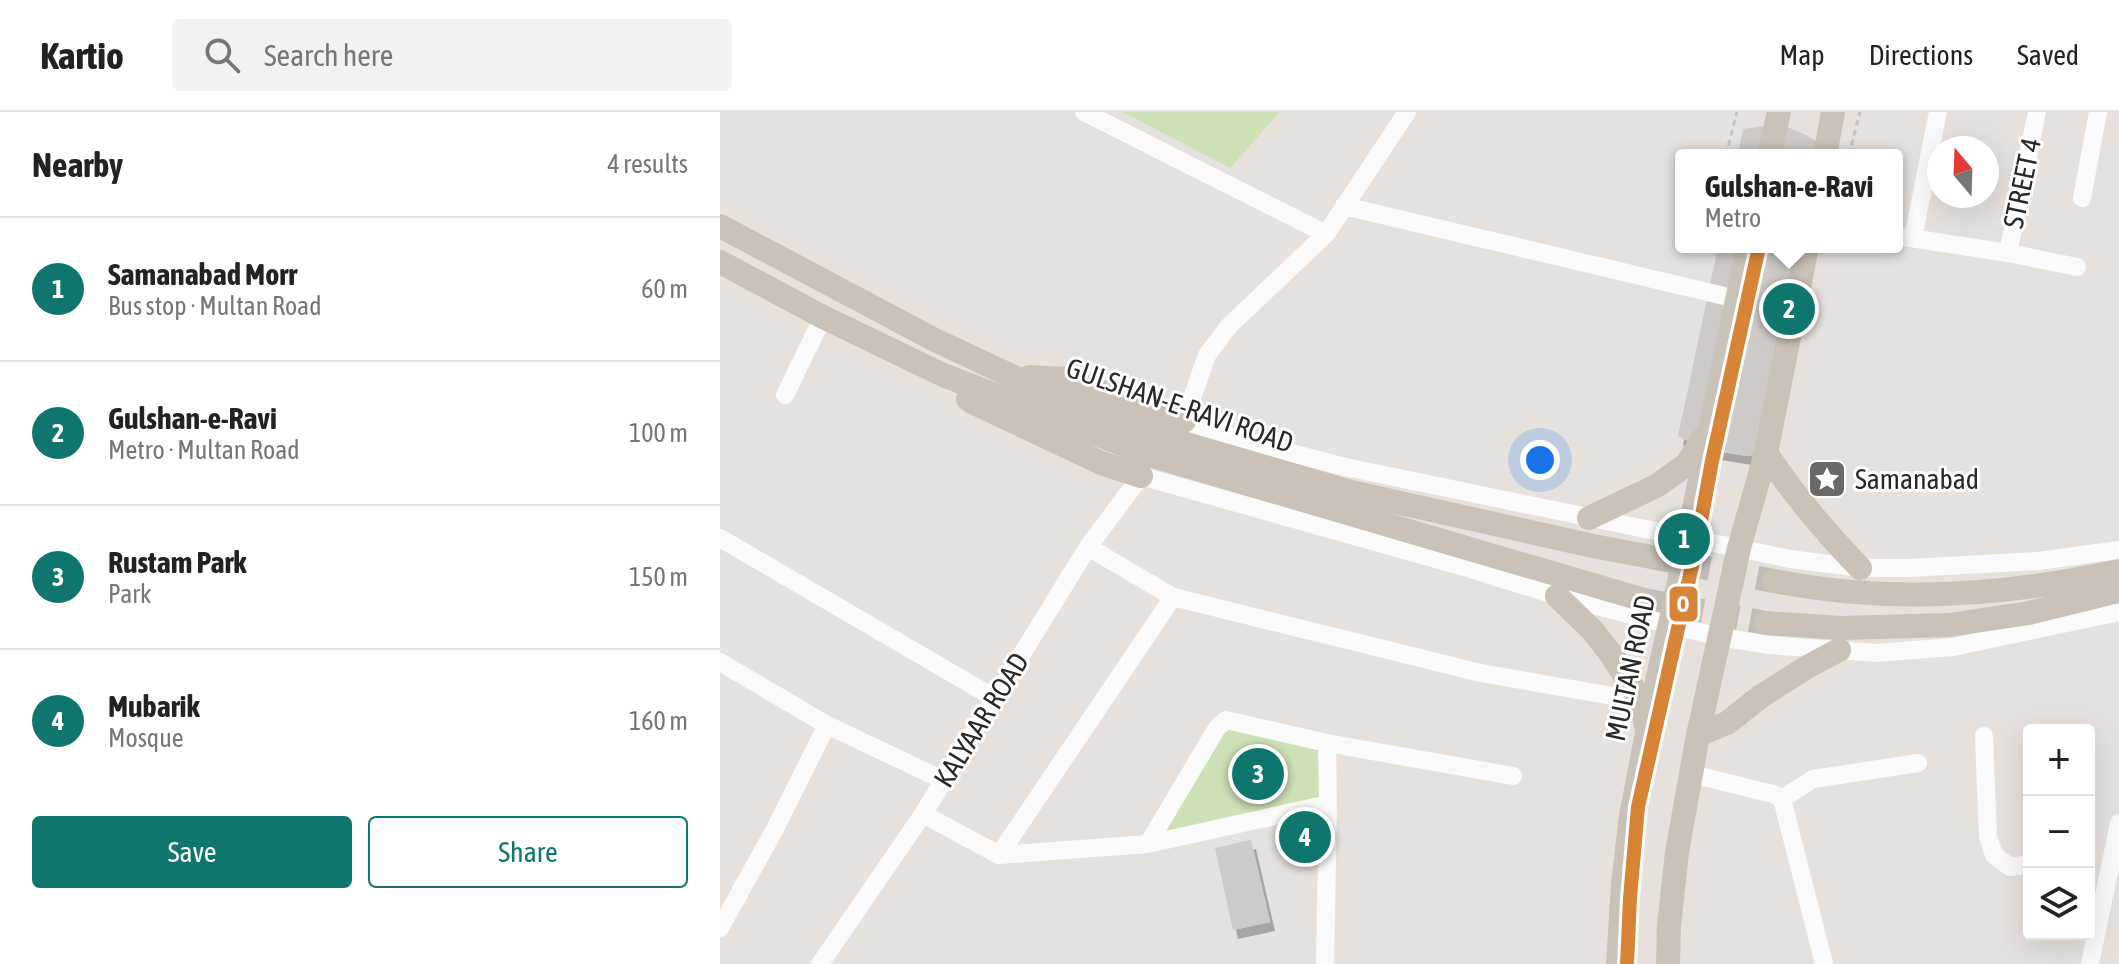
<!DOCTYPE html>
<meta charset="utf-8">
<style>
:root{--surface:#fff;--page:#f2f2f2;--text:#222;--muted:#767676;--line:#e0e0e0;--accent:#0f766e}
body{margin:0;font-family:"Asap Condensed",sans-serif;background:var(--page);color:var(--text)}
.controls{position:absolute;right:24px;bottom:24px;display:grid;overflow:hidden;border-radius:8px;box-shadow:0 8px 32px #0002}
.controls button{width:72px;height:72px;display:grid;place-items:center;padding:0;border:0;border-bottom:2px solid var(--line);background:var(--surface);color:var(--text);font:40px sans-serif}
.compass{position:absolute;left:1207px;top:24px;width:72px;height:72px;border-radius:50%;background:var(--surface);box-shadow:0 8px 32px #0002;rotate:341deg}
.you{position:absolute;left:820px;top:348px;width:28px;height:28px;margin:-20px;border:6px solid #fff;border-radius:50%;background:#1a73e8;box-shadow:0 0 0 12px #1a73e833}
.badge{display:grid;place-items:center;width:52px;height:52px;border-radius:50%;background:var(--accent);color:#fff;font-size:26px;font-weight:700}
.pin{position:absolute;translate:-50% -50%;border:4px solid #fff;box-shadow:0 2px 8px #0006}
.popup{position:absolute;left:955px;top:37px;width:228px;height:104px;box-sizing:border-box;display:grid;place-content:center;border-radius:8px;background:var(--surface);filter:drop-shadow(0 2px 6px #0005);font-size:26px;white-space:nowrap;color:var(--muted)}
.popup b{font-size:30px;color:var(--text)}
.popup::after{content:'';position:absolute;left:50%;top:100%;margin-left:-16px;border:16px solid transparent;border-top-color:var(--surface)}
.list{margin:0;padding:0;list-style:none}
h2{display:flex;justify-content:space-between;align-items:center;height:104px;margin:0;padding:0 32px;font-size:34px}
h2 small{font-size:26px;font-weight:400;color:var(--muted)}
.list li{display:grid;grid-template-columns:52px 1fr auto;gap:24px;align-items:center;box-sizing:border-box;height:144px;padding:0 32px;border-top:2px solid var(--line)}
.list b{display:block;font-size:30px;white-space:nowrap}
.list p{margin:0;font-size:26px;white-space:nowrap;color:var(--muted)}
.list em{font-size:26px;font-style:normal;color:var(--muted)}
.actions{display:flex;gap:16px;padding:24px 32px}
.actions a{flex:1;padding:18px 0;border:2px solid var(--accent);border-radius:8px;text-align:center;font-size:28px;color:var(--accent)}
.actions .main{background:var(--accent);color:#fff}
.icon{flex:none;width:44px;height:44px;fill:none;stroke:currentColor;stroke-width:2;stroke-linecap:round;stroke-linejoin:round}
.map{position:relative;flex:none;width:1399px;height:852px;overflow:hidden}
header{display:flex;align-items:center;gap:48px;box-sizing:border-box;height:112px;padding:0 40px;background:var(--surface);border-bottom:2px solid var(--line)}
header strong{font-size:38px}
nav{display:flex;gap:44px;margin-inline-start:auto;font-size:28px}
.search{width:560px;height:72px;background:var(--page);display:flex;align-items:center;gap:20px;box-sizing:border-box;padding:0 28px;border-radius:8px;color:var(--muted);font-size:30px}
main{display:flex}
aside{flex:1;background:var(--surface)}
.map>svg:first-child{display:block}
</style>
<header>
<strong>Kartio</strong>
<div class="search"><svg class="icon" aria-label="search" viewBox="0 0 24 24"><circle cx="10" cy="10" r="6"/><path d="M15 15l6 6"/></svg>Search here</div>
<nav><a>Map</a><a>Directions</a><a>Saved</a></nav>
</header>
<main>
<aside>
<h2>Nearby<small>4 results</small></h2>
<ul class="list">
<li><span class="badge">1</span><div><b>Samanabad Morr</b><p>Bus stop · Multan Road</p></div><em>60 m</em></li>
<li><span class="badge">2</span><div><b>Gulshan-e-Ravi</b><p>Metro · Multan Road</p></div><em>100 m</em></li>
<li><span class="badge">3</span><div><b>Rustam Park</b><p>Park</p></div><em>150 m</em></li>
<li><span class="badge">4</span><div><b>Mubarik</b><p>Mosque</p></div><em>160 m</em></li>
</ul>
<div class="actions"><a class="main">Save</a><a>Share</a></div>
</aside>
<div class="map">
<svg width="1399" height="852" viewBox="0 0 1399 852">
<defs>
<filter id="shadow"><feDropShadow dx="5" dy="9" stdDeviation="0" flood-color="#0004"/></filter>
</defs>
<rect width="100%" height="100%" fill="#e6e1dd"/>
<path fill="#cde0b6" d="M403,0H560L510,56Z
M497,616L607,631L604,692L428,732Z"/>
<path fill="#cdcac7" filter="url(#shadow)" d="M1046,14L1067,15L1086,23L1098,30L1103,43H1018L1023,17Z
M998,135H1083L1039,342L1027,344L996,339L976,333L958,324Z
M531,728L550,810L513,818L495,736Z"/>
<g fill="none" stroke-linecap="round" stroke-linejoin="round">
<path stroke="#c0bcb9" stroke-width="24" stroke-dasharray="24 12" stroke-linecap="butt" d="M931,445L1054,469
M924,488L1046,511"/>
<path stroke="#c3c2c2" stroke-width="3" stroke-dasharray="6 4" stroke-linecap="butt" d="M1006,43L1017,0
M1129,43L1140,0"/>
<path stroke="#fbfafa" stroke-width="18" d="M364,0L606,122
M687,0L606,122L509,214L487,243L464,309L522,328L621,354L1070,447L1140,456H1188L1318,449L1399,438
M1362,86L1378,0
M624,94L1017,187
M1177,124L1288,141L1357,155
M1193,126L1218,0
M1288,141L1317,0
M65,283L103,205
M0,426L276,587
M368,435L453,485
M0,550L107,613L223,668
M1264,624L1268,724L1274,743L1290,755L1309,752
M972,662L1053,682L1062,687L1104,852
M1062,687L1093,667L1198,651
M203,702L279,743L428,732L608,692
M428,732L497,616L506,608L607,631L793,664
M279,743L453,485L761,561L921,589
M0,816L55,717L107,613
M100,852L203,702L368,435L421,364L741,454L837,484L999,525L1049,533L1157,541L1233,535L1399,500
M605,852L608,692L607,631
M1370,852L1399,711"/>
<path stroke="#c8c2b8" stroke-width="24" d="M1049,43L1059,0
M1105,43L1113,0
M0,114L215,228L326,280L442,325L631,380L873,434L931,445
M0,150L103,205L223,263L433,344L924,488
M309,265L346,267L464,309
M248,287L252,290L381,351L421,364
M1046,341C1074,383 1105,420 1140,456
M869,406L938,373L967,352L983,327
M1054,469C1169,492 1285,484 1399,459
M837,484L872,518L891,542L921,589L926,613
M1046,511L1121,516L1229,513L1309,501L1399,479
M978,623L1007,611L1040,585L1087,555L1119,538
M898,852L903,772L911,704L936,574L954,494L1028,135
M948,852L949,814L957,740L978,623L1019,436L1046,341L1087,135"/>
<defs>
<path id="metro-1" d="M907,852L910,786L918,695L976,436L992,349L1039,135"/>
</defs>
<use href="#metro-1" stroke="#fff" stroke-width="20"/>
<use href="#metro-1" stroke="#d88437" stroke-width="14"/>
</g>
<defs>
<symbol id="sight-square" viewBox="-11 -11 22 22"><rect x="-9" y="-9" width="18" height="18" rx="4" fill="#6a6967" stroke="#fff"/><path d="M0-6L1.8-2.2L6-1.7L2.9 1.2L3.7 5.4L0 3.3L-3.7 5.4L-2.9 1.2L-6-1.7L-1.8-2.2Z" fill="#fff"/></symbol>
</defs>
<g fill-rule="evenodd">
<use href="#sight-square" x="1085" y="345" width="44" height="44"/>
</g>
<g text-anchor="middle" stroke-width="6" stroke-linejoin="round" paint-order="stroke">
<g font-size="28" fill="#282828" stroke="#fff">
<text transform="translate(1302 71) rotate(-78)" y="10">STREET 4</text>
<text transform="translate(460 293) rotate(19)" y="10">GULSHAN-E-RAVI ROAD</text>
<text transform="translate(910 556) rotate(-78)" y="10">MULTAN ROAD</text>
<text transform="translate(261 608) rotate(-58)" y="10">KALYAAR ROAD</text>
</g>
<g font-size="28" fill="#282828" stroke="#fff" text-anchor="start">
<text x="1135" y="377">Samanabad</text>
</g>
</g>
<rect stroke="#fff" stroke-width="3" x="948" y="473" width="31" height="38" rx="8" fill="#d88437"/>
<g font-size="22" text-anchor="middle" font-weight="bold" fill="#fff">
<text x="963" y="500">O</text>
</g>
</svg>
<div class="controls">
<button>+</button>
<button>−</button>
<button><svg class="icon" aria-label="layers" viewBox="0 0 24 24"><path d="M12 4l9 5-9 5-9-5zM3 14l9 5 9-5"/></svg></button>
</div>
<svg class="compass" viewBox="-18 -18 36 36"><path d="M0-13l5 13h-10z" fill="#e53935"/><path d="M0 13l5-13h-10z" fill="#767676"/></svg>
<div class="you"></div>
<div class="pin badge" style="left:964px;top:427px">1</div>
<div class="pin badge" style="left:1069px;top:197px">2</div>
<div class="popup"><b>Gulshan-e-Ravi</b>Metro</div>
<div class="pin badge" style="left:538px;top:662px">3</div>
<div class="pin badge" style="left:585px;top:725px">4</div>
</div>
</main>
